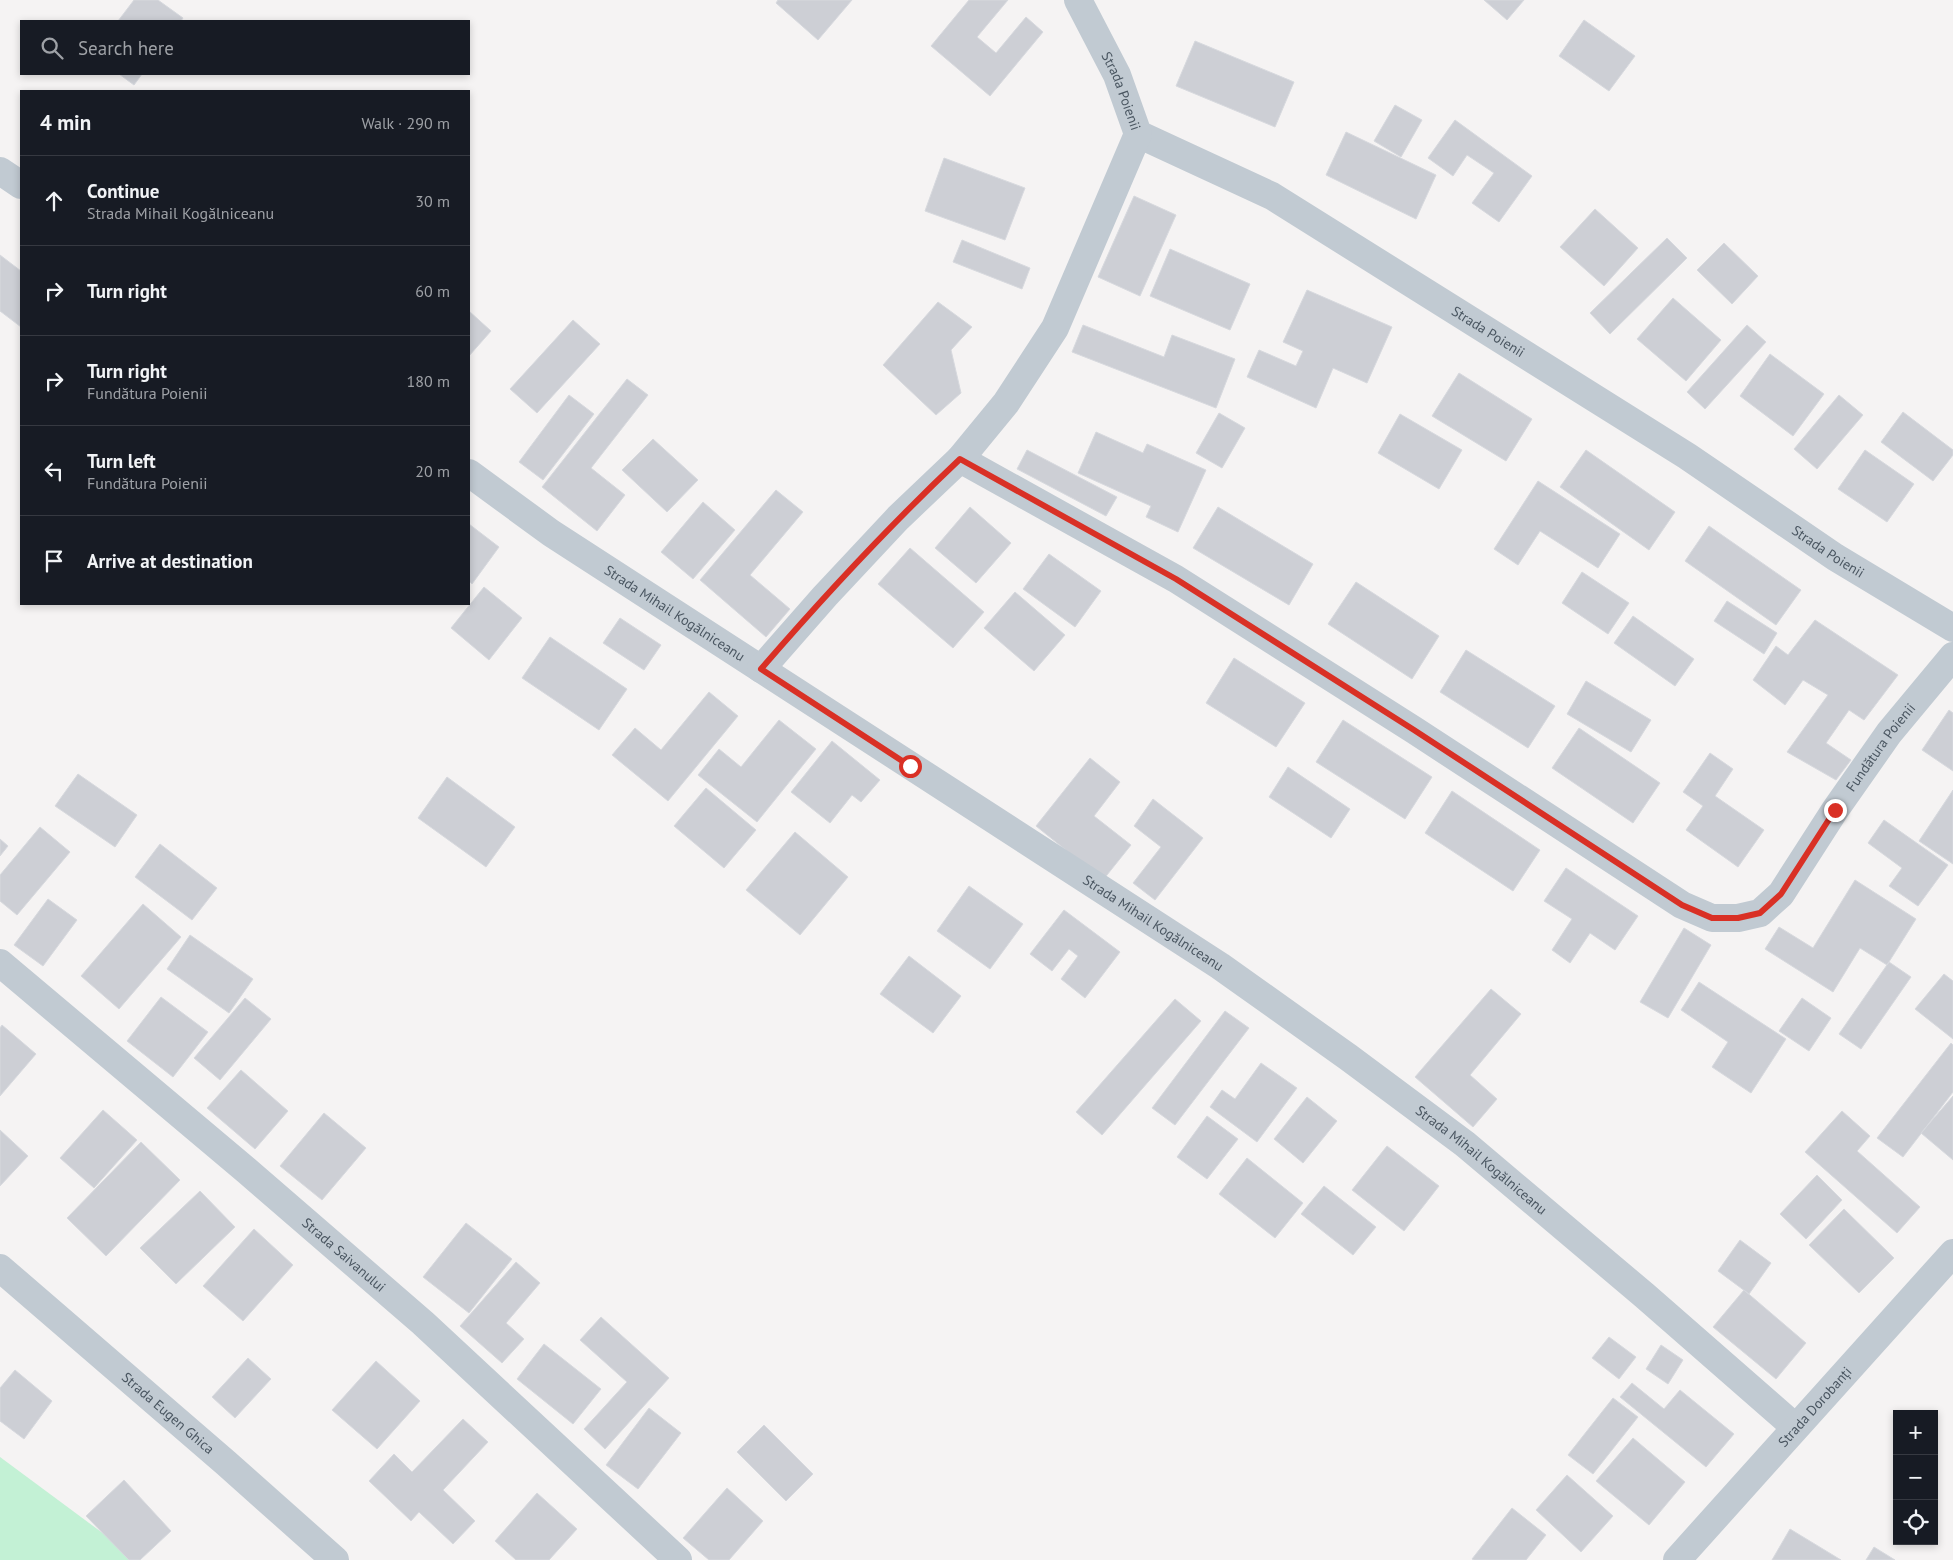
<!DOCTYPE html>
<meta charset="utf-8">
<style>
:root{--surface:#171b24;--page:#20242c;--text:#f1f3f6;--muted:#9ea1a6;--line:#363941}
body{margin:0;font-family:"PT Sans",sans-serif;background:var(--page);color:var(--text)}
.controls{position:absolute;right:15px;bottom:15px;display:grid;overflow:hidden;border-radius:0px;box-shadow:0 2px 8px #0003}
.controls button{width:45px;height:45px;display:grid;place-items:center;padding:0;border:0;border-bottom:1px solid var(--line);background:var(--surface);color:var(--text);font:25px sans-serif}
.stop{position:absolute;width:15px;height:15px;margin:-11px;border:4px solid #d93025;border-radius:50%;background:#fff}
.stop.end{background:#d93025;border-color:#fff;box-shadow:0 1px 5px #0008}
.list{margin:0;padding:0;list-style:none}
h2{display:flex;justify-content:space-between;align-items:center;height:65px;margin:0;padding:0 20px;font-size:21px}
h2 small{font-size:16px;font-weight:400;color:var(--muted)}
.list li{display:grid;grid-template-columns:32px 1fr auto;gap:15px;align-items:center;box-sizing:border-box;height:90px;padding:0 20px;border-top:1px solid var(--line)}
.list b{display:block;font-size:19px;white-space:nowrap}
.list p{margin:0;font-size:16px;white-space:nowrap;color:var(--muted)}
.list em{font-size:16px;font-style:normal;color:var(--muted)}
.icon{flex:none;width:28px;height:28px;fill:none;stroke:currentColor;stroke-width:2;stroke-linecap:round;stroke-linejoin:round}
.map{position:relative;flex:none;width:1953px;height:1560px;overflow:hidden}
.search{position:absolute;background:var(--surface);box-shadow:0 2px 8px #0003;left:20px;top:20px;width:450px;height:55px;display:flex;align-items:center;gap:12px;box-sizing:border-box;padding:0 18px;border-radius:0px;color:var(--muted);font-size:19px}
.panel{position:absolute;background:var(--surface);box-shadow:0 2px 8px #0003;left:20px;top:90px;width:450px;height:515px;border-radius:0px}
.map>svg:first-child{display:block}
</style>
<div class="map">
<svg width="1953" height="1560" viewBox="0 0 1953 1560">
<rect width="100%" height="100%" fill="#f5f3f3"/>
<path fill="#c3f1d5" d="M0,1457L139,1560H0Z"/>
<path fill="#cdcfd5" stroke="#d7d9de" d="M134,0H158L183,18L181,21H118Z
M778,0H852L818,40L776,3Z
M969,0H1008L977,37L996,53L1026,17L1043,32L990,96L931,46Z
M1484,0H1524L1507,20Z
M1584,20L1635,56L1609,91L1559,56Z
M1195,41L1294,82L1275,127L1176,86Z
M119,74H142L134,85Z
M1395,105L1422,120L1401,157L1374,141Z
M1455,120L1532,176L1499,222L1472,203L1494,173L1467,155L1453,176L1428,158Z
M1346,132L1436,175L1416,219L1326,175Z
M944,158L1025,188L1005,240L925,211Z
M1134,196L1176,215L1140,296L1098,277Z
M1595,209L1638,248L1604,286L1560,247Z
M1667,238L1687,258L1610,334L1590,313Z
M962,240L1030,268L1022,289L953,262Z
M1724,243L1758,276L1732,304L1697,270Z
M1170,249L1250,284L1230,330L1150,296Z
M0,255L21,271V327L0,311Z
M1307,290L1392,327L1367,383L1333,368L1316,408L1247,377L1259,350L1296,366L1303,351L1283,342Z
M1673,298L1721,340L1686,381L1637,339Z
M938,302L972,327L951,350L961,393L936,415L883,365Z
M469,311L491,331L469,356Z
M573,320L600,344L537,413L510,389Z
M1083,325L1164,357L1172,335L1235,359L1216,408L1072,352Z
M1747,325L1766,342L1705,409L1687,392Z
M1770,354L1824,394L1793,436L1740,396Z
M1459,373L1532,419L1506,461L1432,416Z
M627,379L648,395L591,468L625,495L597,531L542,487Z
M569,395L594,414L543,480L519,462Z
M1839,395L1863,415L1817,469L1794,449Z
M1903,412L1953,450V455L1933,481L1881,442Z
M1219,413L1245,428L1222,468L1196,453Z
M1400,414L1462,450L1439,489L1378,453Z
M1096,432L1143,453L1147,444L1206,470L1178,532L1146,517L1151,506L1078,473Z
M653,439L698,480L667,512L622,470Z
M1027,450L1117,497L1106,516L1017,469Z
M1586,450L1675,512L1649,550L1560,487Z
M1865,450L1914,484L1887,522L1838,489Z
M1538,481L1620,534L1598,568L1540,531L1518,565L1494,549Z
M776,490L803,512L750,575L790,609L766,637L700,580Z
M703,502L735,530L693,579L661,552Z
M970,507L1011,543L976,583L935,548Z
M1218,507L1313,564L1289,605L1193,548Z
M469,524L499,547L472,584L469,581Z
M1709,526L1801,590L1776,625L1685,561Z
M910,548L984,612L953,648L878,584Z
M1049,554L1101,591L1075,627L1023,589Z
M1582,572L1629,603L1608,634L1562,603Z
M1356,582L1439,636L1412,679L1328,624Z
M484,587L522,618L489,660L451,628Z
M1015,592L1065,635L1034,671L984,628Z
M1727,601L1777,633L1764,654L1714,621Z
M1633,616L1694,659L1675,686L1614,643Z
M620,618L661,645L644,670L603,643Z
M1815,620L1898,675L1864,720L1849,710L1826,743L1851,760L1836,780L1787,752L1828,695L1803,680L1785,705L1753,680L1776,646L1788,655Z
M550,637L627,689L599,730L522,678Z
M1466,650L1555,706L1528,748L1440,692Z
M1234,658L1305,703L1276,747L1206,703Z
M1586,681L1651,720L1631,752L1567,714Z
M709,692L738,716L668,801L612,755L635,728L661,750Z
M1949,710L1953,713V771L1922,750Z
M779,720L816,749L757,822L698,775L719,749L741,767Z
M1343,720L1432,777L1405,819L1316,762Z
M1579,728L1660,783L1633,823L1552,768Z
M832,741L880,780L861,802L852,795L830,823L791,792Z
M1710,753L1733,769L1715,796L1764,830L1738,867L1686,830L1703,806L1683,792Z
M1090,758L1120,782L1094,816L1131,845L1103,880L1036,826Z
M1288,767L1350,809L1331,838L1269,797Z
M78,774L137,815L115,847L55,806Z
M447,777L515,827L486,867L418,818Z
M706,788L756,830L724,868L674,826Z
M1953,790V864L1919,841Z
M1452,791L1540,850L1513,891L1425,833Z
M1153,799L1203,838L1155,900L1133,883L1161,847L1134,826Z
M1884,820L1948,865L1918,906L1889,886L1902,868L1868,843Z
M40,827L70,852L17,915L0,901V875Z
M795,832L848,877L800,935L746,890Z
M0,839L8,846L0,856Z
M160,844L217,888L192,920L135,877Z
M1566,868L1638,916L1615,950L1590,933L1570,963L1552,950L1572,919L1544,901Z
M1855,880L1916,919L1887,965L1860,948L1833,992L1765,949L1779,927L1813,948Z
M969,886L1023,924L990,969L937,931Z
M48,899L77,920L43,966L14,945Z
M143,904L181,937L119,1009L81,976Z
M1064,910L1120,952L1085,998L1061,979L1078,956L1069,949L1052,971L1030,954Z
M1684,928L1711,945L1668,1018L1640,1002Z
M190,935L253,979L229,1013L167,969Z
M909,956L961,996L933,1033L880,994Z
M1889,962L1911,977L1861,1049L1839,1034Z
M1944,974L1953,981V1039L1915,1009Z
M1699,982L1786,1039L1751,1093L1712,1067L1728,1042L1681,1010Z
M1491,989L1521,1014L1470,1075L1497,1099L1473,1127L1415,1077Z
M161,997L208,1032L173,1077L127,1041Z
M245,998L271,1019L220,1080L194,1058Z
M1802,998L1831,1018L1809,1051L1779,1031Z
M1175,999L1201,1021L1102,1135L1076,1112Z
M1225,1011L1249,1028L1175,1125L1152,1108Z
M2,1025L36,1054L0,1096V1028Z
M1951,1043L1953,1045V1092L1903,1157L1877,1138Z
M1261,1063L1297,1088L1257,1142L1210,1107L1222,1090L1235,1099Z
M241,1070L288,1111L255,1149L207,1108Z
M1953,1096V1160L1921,1133Z
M1307,1097L1337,1121L1303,1163L1274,1139Z
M103,1110L137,1140L94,1188L60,1158Z
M1842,1111L1870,1136L1857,1151L1920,1207L1897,1233L1805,1152Z
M324,1113L366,1148L322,1200L280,1166Z
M1207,1116L1238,1139L1207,1179L1177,1157Z
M0,1130L28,1156L0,1186Z
M141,1142L180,1180L106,1256L67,1218Z
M1387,1146L1439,1186L1404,1231L1352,1190Z
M1247,1158L1303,1203L1275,1238L1219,1194Z
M1817,1175L1842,1200L1806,1239L1780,1214Z
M1324,1186L1376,1227L1353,1255L1301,1214Z
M200,1191L235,1227L176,1284L140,1248Z
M1844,1209L1894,1258L1859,1293L1809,1245Z
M466,1223L512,1259L469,1313L423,1277Z
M254,1229L293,1265L243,1321L203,1286Z
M1740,1240L1771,1263L1749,1294L1718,1271Z
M516,1262L540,1283L506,1323L524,1339L502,1363L460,1326Z
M1744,1290L1806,1343L1776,1379L1713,1327Z
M601,1317L669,1378L605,1449L584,1429L627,1382L580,1340Z
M1609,1337L1636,1357L1619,1379L1592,1358Z
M544,1344L601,1389L573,1424L517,1379Z
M1661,1345L1683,1360L1668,1384L1646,1369Z
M248,1358L271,1379L235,1418L212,1397Z
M376,1361L420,1401L377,1449L332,1410Z
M15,1370L52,1401L24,1439L0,1421V1388Z
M1632,1383L1664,1409L1680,1390L1734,1434L1706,1467L1620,1397Z
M1613,1398L1638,1417L1593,1474L1568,1455Z
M649,1408L681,1433L638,1489L606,1465Z
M463,1419L488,1442L443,1490L475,1521L453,1544L419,1512L411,1521L369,1481L394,1454L412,1472Z
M764,1425L813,1474L786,1501L737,1452Z
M1633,1438L1685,1482L1649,1525L1596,1481Z
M1567,1475L1613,1516L1581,1552L1536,1510Z
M124,1480L171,1531L140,1560H129L86,1516Z
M727,1488L763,1521L729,1560H709L683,1538Z
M537,1493L577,1529L549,1560H516L495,1541Z
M1512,1508L1546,1535L1526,1560H1474L1472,1559Z
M1790,1529L1841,1560H1772Z
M1874,1547L1895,1560H1866Z"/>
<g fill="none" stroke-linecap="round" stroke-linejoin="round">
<g stroke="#c1cad2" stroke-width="28">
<path id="s1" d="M1078,0L1117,75L1138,134L1272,196L1687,456L1835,557L1953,628"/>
<path d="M0,171L21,185"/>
<path id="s2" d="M960,459L1176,579L1414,730L1682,905L1712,918H1738L1760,913L1781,894L1835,810L1889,733L1953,656"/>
<path id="s3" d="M469,473L551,533L1220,966L1348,1057L1465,1144L1644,1295L1795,1427"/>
<path d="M761,669L825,596L898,518L960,459L1006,403L1055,328L1138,134"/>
<path id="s4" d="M0,963L246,1170L423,1323L678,1560"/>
<path id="s5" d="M0,1268L226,1463L335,1560"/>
<path id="s6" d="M1677,1560L1953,1253"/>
</g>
</g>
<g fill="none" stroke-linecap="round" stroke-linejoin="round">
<path stroke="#d93025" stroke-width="6" d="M910,766L761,669C825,595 889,526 960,459L1176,579L1414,730L1682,905L1712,918H1738L1760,913L1781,894L1835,810"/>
</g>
<g text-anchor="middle" stroke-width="4" stroke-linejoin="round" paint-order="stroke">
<g font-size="14" fill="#4a5661" stroke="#fff">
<text dy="5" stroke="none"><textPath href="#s1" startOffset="101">Strada Poienii</textPath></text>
<text dy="5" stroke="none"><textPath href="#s1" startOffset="550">Strada Poienii</textPath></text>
<text dy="5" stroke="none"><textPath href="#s1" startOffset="955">Strada Poienii</textPath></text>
<text dy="5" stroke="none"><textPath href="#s3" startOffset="249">Strada Mihail Kogălniceanu</textPath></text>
<text dy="5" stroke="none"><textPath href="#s2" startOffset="1136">Fundătura Poienii</textPath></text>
<text dy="5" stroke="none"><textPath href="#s3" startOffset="819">Strada Mihail Kogălniceanu</textPath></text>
<text dy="5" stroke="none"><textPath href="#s3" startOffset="1224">Strada Mihail Kogălniceanu</textPath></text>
<text dy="5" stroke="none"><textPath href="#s4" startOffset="451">Strada Saivanului</textPath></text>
<text dy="5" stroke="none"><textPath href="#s6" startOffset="206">Strada Dorobanți</textPath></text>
<text dy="5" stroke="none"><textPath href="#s5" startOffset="222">Strada Eugen Ghica</textPath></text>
</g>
</g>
</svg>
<div class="controls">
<button>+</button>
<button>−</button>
<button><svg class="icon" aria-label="locate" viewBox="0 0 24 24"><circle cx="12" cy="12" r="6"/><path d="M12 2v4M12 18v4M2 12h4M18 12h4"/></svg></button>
</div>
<div class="stop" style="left:910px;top:766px"></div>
<div class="stop end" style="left:1835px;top:810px"></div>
<div class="search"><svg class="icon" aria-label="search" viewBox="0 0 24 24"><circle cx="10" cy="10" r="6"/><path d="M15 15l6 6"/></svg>Search here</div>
<section class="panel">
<h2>4 min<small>Walk · 290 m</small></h2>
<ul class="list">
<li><svg class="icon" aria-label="ahead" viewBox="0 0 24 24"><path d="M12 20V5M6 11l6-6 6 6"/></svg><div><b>Continue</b><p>Strada Mihail Kogălniceanu</p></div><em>30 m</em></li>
<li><svg class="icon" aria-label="right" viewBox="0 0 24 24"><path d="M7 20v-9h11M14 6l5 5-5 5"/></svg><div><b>Turn right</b></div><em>60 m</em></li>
<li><svg class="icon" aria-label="right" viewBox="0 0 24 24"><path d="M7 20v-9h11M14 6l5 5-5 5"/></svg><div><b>Turn right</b><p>Fundătura Poienii</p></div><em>180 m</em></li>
<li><svg class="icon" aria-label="left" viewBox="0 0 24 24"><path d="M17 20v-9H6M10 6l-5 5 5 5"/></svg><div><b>Turn left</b><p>Fundătura Poienii</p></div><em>20 m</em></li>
<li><svg class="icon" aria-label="arrive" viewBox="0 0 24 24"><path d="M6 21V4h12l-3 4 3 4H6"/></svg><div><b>Arrive at destination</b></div></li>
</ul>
</section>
</div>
